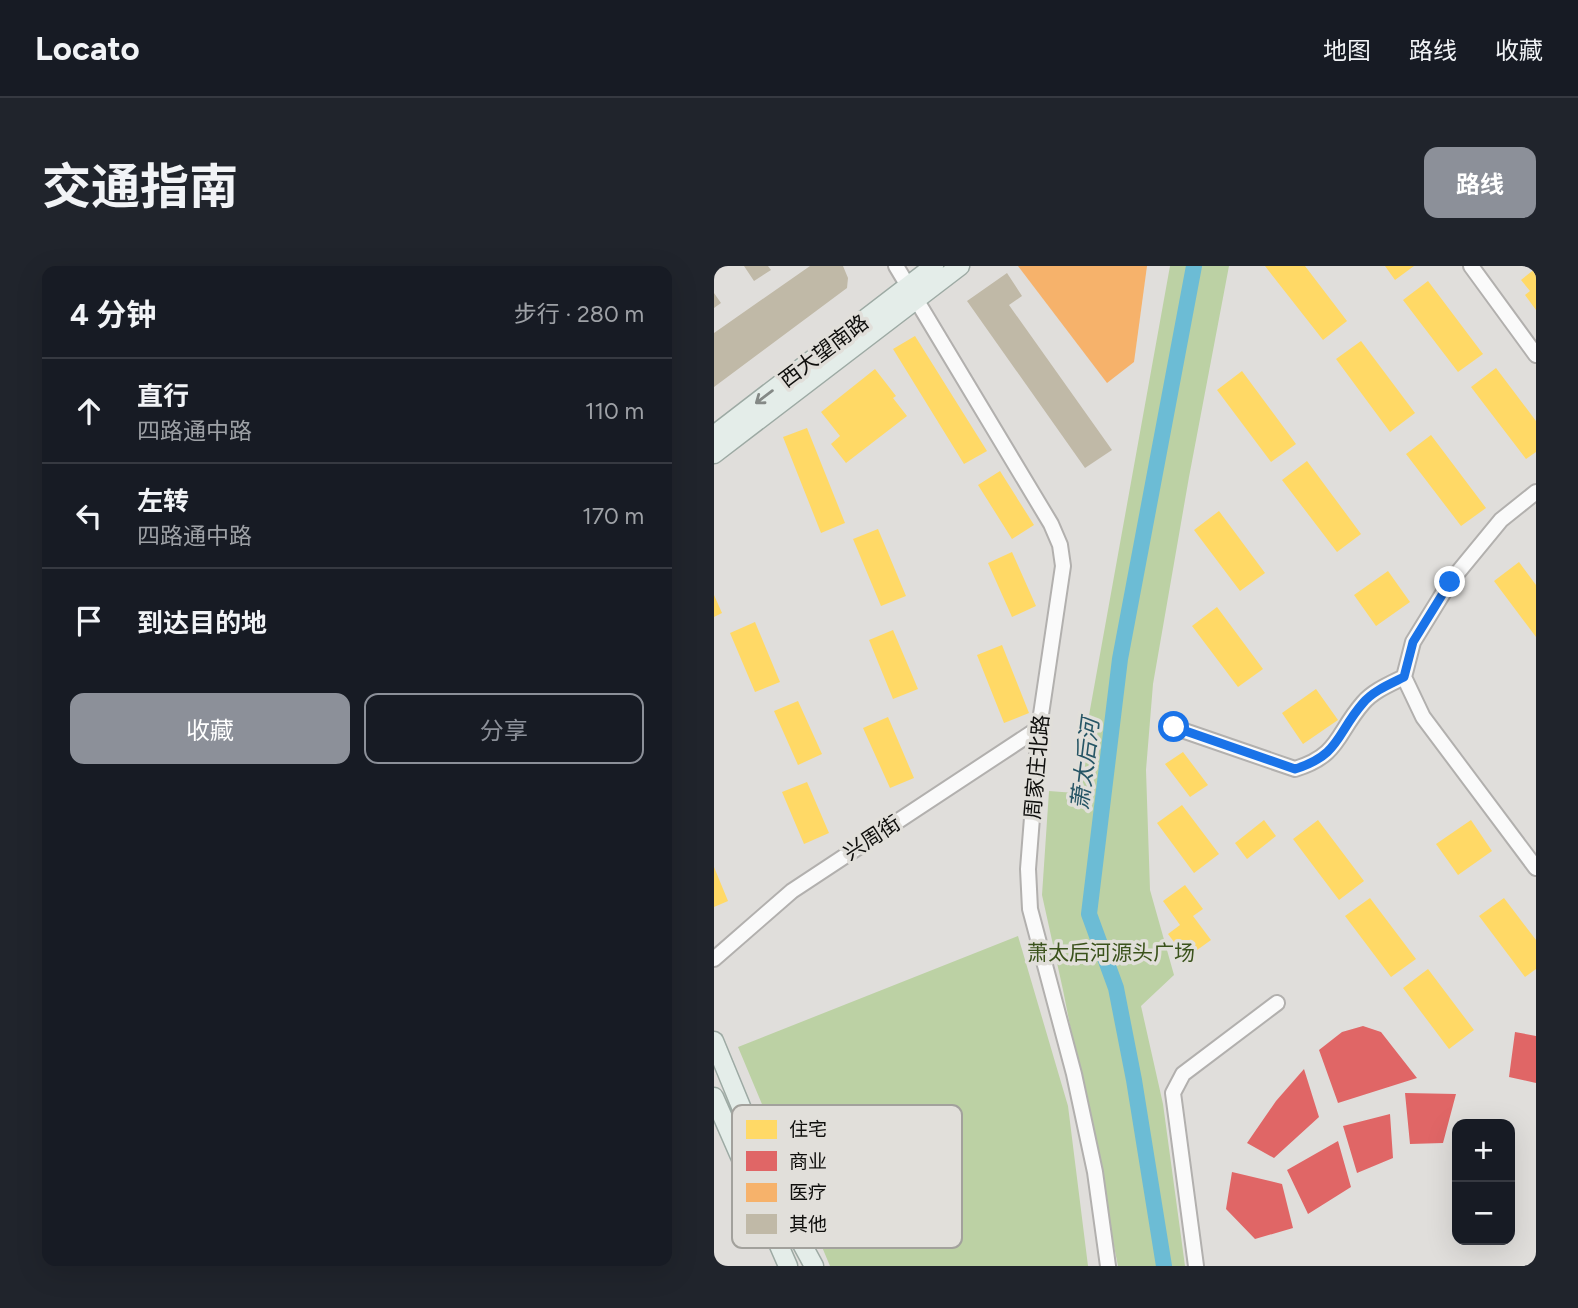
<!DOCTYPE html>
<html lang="zh">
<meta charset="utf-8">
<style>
:root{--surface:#171b24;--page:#20242c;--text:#f1f3f6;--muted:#9ea1a6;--line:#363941;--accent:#8c9099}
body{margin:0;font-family:Figtree,"Noto Sans SC",sans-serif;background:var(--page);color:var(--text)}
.controls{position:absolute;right:21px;bottom:21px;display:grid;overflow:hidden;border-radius:14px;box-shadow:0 7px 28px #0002}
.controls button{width:63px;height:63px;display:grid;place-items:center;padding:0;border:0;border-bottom:2px solid var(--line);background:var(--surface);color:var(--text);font:35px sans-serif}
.stop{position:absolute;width:21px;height:21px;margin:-16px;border:5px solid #1a73e8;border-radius:50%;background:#fff}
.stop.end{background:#1a73e8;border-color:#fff;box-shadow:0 2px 7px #0008}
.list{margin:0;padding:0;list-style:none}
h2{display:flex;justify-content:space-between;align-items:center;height:91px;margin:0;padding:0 28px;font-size:30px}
h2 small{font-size:23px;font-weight:400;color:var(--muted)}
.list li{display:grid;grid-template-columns:46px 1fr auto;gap:21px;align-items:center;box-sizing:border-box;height:105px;padding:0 28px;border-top:2px solid var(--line)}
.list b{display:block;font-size:26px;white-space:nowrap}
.list p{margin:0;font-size:23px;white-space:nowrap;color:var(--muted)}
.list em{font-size:23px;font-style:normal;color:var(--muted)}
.actions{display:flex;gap:14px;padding:21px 28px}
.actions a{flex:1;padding:16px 0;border:2px solid var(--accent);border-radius:14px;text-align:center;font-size:24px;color:var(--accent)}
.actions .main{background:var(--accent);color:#fff}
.icon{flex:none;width:38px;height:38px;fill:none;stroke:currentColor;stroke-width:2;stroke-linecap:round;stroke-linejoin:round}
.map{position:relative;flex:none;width:822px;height:1000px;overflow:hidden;border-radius:14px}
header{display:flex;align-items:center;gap:42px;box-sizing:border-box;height:98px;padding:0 35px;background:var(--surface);border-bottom:2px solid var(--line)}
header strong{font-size:33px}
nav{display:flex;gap:38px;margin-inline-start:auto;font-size:24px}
.intro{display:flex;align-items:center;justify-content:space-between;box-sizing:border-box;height:168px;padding:0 42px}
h1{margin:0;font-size:49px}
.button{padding:18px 32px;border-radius:14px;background:var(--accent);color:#fff;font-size:24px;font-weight:700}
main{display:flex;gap:42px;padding:0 42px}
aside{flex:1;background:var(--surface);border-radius:14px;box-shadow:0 7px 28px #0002}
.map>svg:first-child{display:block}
</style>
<header>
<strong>Locato</strong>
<nav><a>地图</a><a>路线</a><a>收藏</a></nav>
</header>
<div class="intro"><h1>交通指南</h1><a class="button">路线</a></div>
<main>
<aside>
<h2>4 分钟<small>步行 · 280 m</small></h2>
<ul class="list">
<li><svg class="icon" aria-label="ahead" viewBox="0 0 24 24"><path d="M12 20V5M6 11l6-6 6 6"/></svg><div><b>直行</b><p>四路通中路</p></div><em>110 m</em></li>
<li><svg class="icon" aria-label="left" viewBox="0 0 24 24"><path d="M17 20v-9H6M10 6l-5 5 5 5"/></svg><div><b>左转</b><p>四路通中路</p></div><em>170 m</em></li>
<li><svg class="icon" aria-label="arrive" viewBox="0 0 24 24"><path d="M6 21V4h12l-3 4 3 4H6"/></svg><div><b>到达目的地</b></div></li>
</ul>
<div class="actions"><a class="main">收藏</a><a>分享</a></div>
</aside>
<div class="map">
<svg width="822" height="1000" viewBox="0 0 822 1000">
<rect width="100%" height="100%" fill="#e0dedb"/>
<path fill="#bcd1a4" d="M456,0H515L475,211L439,418L432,504L436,624L460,709L427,740L449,838L471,1000H404L349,724L328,629L335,525L361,527Z
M304,670L354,840L374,1000H116L24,781Z"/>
<path fill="#ffd966" d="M551,0H591L633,55L609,74Z
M671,0H700L681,14Z
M822,2V44L811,29L816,25L807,14Z
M714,15L769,88L744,106L689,34Z
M201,70L273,185L250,198L179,83Z
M647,75L701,147L676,166L622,93Z
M782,102L822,155V186L812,193L757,121Z
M161,103L182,130L179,132L193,150L132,197L117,178L126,170L107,146Z
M528,105L582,178L557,196L503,124Z
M93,162L131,257L107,267L69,171Z
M717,169L772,242L747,260L692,188Z
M593,195L647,268L623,286L568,214Z
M286,205L320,259L298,273L264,219Z
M505,245L551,307L526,325L480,264Z
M164,263L192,330L167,340L139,273Z
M298,286L322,340L298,351L274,297Z
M805,296L822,319V371L780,315Z
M674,305L696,336L662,360L640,329Z
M0,329L8,347L0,351Z
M503,341L549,403L524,421L478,360Z
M41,356L66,416L41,426L16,367Z
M179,364L204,423L179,433L155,374Z
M288,379L315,447L290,457L263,389Z
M602,423L624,454L589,478L568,447Z
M84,435L108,488L84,499L60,445Z
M174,451L200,512L176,522L149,462Z
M469,486L494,519L476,531L451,498Z
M93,516L115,567L90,578L68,526Z
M468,539L505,588L480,607L443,557Z
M550,554L562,570L533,593L521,577Z
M604,554L650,615L625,634L579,573Z
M757,554L778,585L744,609L722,578Z
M0,601L14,635L0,641Z
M471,619L489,643L479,650L497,674L472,692L454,668L466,659L449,635Z
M656,632L702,693L677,711L631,650Z
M790,632L822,674V703L811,711L765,650Z
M714,703L760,764L735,783L689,722Z"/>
<path fill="#e06666" d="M649,760L667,766L703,812L624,837L605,784L628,766Z
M801,766L822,770V817L795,811Z
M590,803L605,851L560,892L533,877L562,835Z
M691,827L742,828L729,877L696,878Z
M676,848L679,892L643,907L629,860Z
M624,875L637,921L594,948L573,904Z
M518,906L568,918L579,962L541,973L512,943Z"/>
<path fill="#f6b26b" d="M304,0H433L420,96L393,117Z"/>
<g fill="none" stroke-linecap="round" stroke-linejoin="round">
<path stroke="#6cbcd5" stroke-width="16" d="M450,1000L420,814L402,722L375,648L406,393L480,0"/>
</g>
<path fill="#c0b9a7" d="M30,0H54L57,4L40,15Z
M96,0H129L134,12L133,22L0,121V67Z
M293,7L308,30L295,39L398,184L371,202L253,35Z
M0,27L7,37L0,42Z"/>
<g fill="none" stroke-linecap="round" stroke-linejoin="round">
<defs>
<path id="minor" d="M182,0L337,258L346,279L349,300L325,462L314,603L316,643L360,808L381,906L394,1000
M757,0L822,89
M690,411L709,451L822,602
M459,461L581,503C626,489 622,468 649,437C659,425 676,418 690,411L699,376L736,316L787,254L822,226
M0,693L78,625L325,462
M482,1000L459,827L469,808L563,737"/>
<path id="major" d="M0,169L220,0
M0,188L246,0
M0,775L70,945L100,1000
M0,831L74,1000"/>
</defs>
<use href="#minor" stroke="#b2b0ae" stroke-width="18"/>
<use href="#major" stroke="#9daaa4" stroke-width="21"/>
<use href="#minor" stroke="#fafafa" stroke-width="14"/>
<use href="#major" stroke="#e4ede9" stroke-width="18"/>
</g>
<defs><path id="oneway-shaft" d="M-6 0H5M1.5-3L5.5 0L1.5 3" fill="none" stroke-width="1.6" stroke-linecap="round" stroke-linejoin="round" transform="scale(1.75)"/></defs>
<use stroke="#848986" href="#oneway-shaft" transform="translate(50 131) rotate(143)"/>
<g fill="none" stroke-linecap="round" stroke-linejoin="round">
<path stroke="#1a73e8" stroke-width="9" d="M460,461L581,503C626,489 622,468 649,437C659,425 676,418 690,411L699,376L736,316"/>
</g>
<g text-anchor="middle" stroke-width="7" stroke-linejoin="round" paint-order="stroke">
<g font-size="21" fill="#0f0f0d" stroke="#e1dfda">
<text transform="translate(110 85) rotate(-37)" y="7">西大望南路</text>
<text transform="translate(323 501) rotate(-85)" y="7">周家庄北路</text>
<text transform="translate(158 572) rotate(-33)" y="7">兴周街</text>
</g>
<g font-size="21" fill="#3a521b" stroke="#e1dfda">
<text x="397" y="694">萧太后河源头广场</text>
</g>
<g font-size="23" font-style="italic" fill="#265565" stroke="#e1dfda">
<text transform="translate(371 498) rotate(-83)" y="8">萧太后河</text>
</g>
</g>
<rect x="18" y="839" width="230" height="143" rx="10" fill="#e1dfda" stroke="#a2a19c" stroke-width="2"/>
<rect x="32" y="854" width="31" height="19" fill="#ffd966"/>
<rect x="32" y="885" width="31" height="20" fill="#e06666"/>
<rect x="32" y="917" width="31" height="19" fill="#f6b26b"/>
<rect x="32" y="948" width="31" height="20" fill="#c0b9a7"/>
<g font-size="19" fill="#0f0f0d">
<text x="75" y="870">住宅</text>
<text x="75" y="902">商业</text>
<text x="75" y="933">医疗</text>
<text x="75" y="965">其他</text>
</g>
</svg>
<div class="controls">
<button>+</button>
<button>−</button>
</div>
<div class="stop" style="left:460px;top:461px"></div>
<div class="stop end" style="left:736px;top:316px"></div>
</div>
</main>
